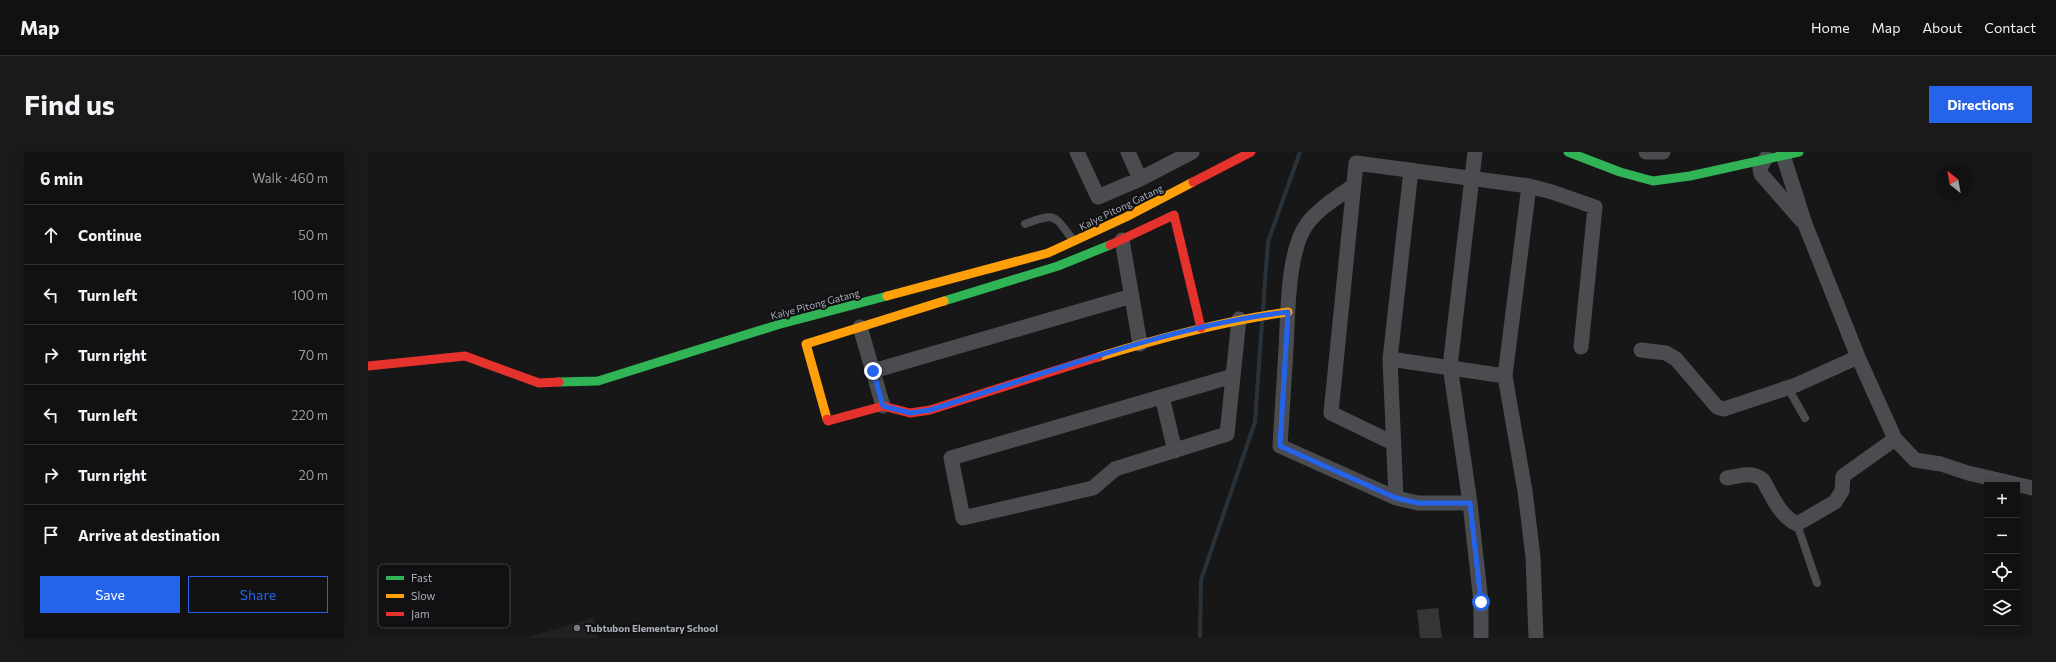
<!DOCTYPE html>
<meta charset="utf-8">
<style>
:root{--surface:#111;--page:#1a1a1a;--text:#f1f3f6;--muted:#9c9d9f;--line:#303131;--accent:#2563eb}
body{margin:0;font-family:Commissioner,sans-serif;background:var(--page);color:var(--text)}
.controls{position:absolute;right:12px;bottom:12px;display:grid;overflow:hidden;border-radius:0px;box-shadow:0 2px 10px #0003}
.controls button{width:36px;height:36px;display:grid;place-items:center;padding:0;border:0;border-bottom:1px solid var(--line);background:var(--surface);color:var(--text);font:20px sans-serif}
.compass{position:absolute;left:1568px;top:12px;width:36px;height:36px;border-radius:50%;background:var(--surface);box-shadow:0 2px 10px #0003;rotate:329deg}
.stop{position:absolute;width:12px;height:12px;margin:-9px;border:3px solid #2563eb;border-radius:50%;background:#fff}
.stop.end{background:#2563eb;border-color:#fff;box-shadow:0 1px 4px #0008}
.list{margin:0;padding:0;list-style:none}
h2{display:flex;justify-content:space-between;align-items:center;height:52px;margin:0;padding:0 16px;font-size:17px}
h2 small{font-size:13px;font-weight:400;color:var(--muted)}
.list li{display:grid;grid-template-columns:26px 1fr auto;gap:12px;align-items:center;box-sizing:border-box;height:60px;padding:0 16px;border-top:1px solid var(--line)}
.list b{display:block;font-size:15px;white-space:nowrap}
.list em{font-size:13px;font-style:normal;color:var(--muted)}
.actions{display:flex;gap:8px;padding:12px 16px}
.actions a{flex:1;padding:9px 0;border:1px solid var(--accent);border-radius:0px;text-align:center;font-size:14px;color:var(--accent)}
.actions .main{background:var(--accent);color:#fff}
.icon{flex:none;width:22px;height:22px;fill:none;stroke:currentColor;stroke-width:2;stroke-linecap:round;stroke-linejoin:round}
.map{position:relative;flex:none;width:1664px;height:486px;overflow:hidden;border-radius:0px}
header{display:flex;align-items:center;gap:24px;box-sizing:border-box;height:56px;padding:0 20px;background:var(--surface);border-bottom:1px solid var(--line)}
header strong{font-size:19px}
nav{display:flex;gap:22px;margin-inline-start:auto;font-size:14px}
.intro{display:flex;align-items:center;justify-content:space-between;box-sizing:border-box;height:96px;padding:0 24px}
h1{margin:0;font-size:28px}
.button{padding:10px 18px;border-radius:0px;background:var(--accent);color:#fff;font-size:14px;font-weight:700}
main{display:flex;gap:24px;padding:0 24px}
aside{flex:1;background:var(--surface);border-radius:0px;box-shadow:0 2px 10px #0003}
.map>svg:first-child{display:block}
</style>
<header>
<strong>Map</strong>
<nav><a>Home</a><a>Map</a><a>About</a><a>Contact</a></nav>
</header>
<div class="intro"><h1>Find us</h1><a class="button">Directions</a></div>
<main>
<aside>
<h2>6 min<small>Walk · 460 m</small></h2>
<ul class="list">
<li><svg class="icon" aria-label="ahead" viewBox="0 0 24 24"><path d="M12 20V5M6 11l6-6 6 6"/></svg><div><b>Continue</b></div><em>50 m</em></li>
<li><svg class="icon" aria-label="left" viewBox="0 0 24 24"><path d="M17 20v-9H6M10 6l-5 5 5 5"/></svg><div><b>Turn left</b></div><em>100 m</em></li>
<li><svg class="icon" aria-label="right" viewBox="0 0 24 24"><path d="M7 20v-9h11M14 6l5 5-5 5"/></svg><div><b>Turn right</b></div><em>70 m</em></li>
<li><svg class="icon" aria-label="left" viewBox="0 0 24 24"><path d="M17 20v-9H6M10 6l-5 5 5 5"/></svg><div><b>Turn left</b></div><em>220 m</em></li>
<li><svg class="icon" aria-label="right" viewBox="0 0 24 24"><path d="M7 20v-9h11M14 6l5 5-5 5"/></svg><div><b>Turn right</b></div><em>20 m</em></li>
<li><svg class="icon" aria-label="arrive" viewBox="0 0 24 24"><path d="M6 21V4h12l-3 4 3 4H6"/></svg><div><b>Arrive at destination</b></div></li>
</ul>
<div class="actions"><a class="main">Save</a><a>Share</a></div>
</aside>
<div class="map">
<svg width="1664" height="486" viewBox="0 0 1664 486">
<rect width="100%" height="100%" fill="#171717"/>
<path fill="#212123" d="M225,466L230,486H158L224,466Z"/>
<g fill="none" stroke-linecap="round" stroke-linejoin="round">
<path stroke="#2a3239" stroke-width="4" d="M895,157L900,90L932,0
M832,486L833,428L887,270L894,170"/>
</g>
<path fill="#353536" d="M1070,456L1074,486H1052L1049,458Z"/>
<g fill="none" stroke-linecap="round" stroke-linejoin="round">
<path stroke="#4b4c50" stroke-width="8" d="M657,72C690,60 685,63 706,89
M1420,236L1437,266
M1429,372L1449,431"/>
<path stroke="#4b4c50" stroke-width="15" d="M709,0L730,45L772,27L824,0
M760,0L772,27
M1107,0L1082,214L1102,351L1113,450V486
M1278,0H1295
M1415,3L1437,72L1490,205L1527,287
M1398,6L1392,16L1393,22L1434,69
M986,33C970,45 951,56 939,72C919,99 920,163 918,197C916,229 914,261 912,294L1028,346L1050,351H1102
M1161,34L1137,224L1157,339L1165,405L1168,486
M754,88L772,192
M492,175L515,254
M1273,198L1298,201L1308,207L1349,255L1356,257L1428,233L1490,205
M1022,207L1137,224
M505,219L764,144
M865,224L583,306L595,366L725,336L747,317L859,282L871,167
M794,245L807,299
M1025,291L963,261L988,11L1161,34L1184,40L1227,55L1213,195
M1359,326C1372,324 1384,319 1395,328C1404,344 1412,364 1429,372L1467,350L1474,339L1475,324L1527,287L1547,308L1573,312L1600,321L1664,336
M1028,346L1022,207L1043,18"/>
<path stroke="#30b455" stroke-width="9" d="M1200,0L1252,20L1285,29L1322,24L1431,0
M576,149L690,114L742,93
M191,230L230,229L409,173L519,144"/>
<path stroke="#ff9f0a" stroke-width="9" d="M519,144L680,101L758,65L825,30
M730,205C792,186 855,169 920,160
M459,267L438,192L576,149"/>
<path stroke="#e5322d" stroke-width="9" d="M825,30L883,0
M742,93L806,63L833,176
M0,214L97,204L171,231L191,230
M459,267L460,269L515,254L542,261L562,258L730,205"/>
</g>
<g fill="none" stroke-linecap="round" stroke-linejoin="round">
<path stroke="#2563eb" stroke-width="5" d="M505,219L515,254L542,261L562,258C677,222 800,174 920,160L912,294L1028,346L1050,351H1102L1113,450"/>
</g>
<circle fill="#757880" stroke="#111113" stroke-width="1.5" cx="209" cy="476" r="4"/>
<g text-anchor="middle" stroke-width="4" stroke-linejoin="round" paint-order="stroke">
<g font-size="10" fill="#a8adb8" stroke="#111113">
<text transform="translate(753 55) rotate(-26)" y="4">Kalye Pitong Gatang</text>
<text transform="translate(447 152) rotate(-15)" y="4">Kalye Pitong Gatang</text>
</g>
<g font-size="10" font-weight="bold" fill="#a8adb8" stroke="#111113" text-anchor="start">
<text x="217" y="480">Tubtubon Elementary School</text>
</g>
</g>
<rect x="10" y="412" width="132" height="64" rx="6" fill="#111113" stroke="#3e4045" stroke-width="1"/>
<rect x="18" y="424" width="18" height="4" fill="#30b455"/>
<rect x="18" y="442" width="18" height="4" fill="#ff9f0a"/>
<rect x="18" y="460" width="18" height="4" fill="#e5322d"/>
<g font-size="11" fill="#a8adb8">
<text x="43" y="430">Fast</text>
<text x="43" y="448">Slow</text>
<text x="43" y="466">Jam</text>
</g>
</svg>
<div class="controls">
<button>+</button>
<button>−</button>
<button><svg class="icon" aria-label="locate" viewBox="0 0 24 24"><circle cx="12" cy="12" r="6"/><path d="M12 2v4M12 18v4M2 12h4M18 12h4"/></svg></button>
<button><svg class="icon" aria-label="layers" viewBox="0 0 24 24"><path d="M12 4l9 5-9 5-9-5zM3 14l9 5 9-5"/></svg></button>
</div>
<svg class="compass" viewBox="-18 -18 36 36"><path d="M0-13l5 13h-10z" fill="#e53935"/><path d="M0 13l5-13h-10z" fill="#9c9d9f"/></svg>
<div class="stop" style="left:1113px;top:450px"></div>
<div class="stop end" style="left:505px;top:219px"></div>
</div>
</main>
